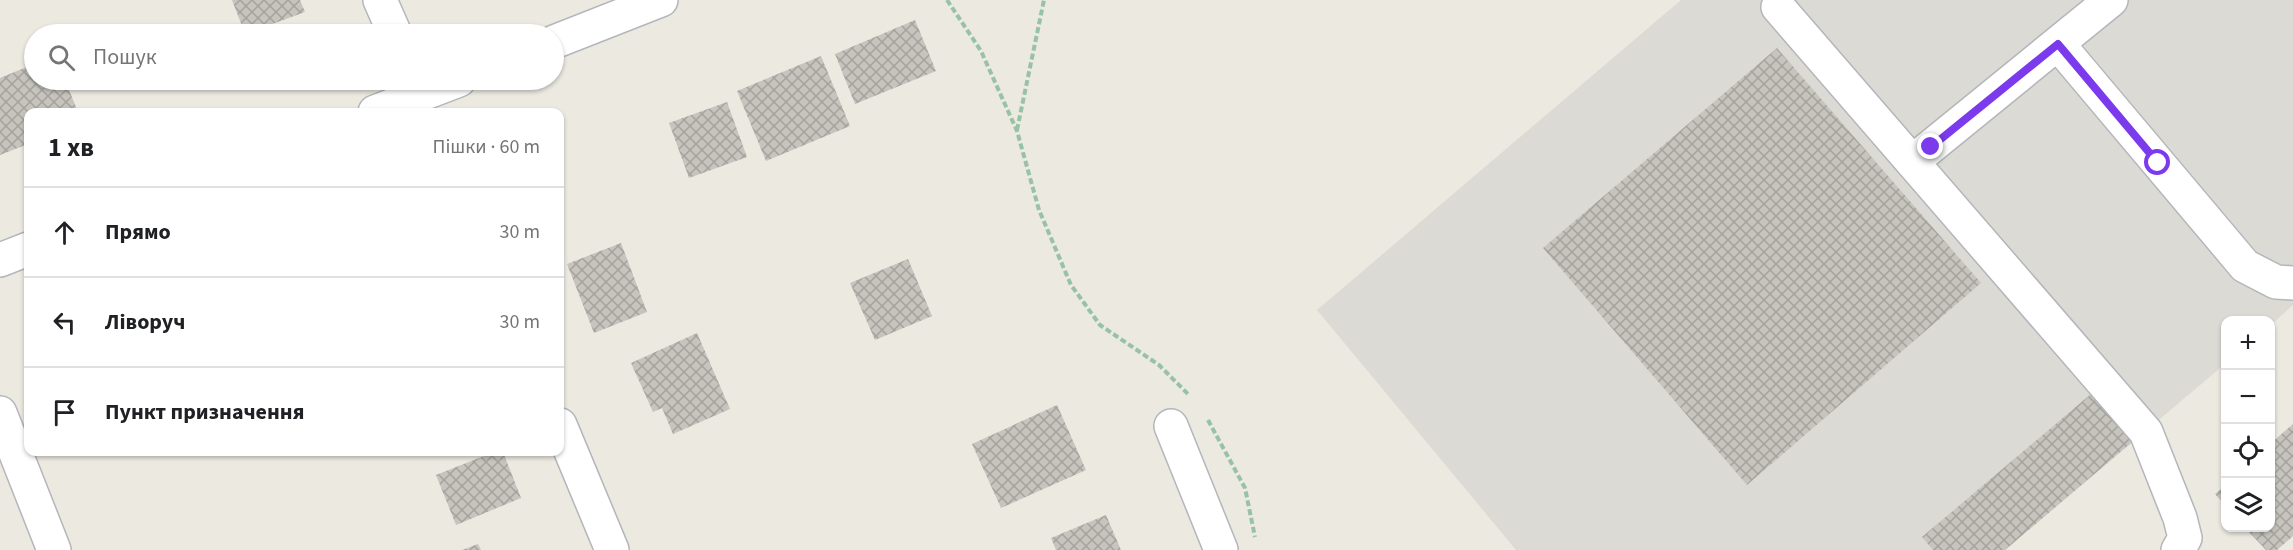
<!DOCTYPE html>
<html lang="uk">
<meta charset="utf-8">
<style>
:root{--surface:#fff;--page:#f2f2f2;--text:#202124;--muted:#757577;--line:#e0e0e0}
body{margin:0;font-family:"Source Sans 3",sans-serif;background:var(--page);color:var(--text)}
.controls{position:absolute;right:18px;bottom:18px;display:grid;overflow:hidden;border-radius:12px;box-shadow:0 2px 4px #0004}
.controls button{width:54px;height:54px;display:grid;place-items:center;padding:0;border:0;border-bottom:2px solid var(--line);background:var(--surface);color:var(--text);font:30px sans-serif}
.stop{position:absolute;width:18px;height:18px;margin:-14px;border:4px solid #7c3aed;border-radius:50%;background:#fff}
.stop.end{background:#7c3aed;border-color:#fff;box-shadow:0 2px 6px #0008}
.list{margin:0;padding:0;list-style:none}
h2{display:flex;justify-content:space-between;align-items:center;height:78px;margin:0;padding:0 24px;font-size:26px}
h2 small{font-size:20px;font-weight:400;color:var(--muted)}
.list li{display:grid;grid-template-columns:39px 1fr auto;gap:18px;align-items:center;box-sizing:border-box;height:90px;padding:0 24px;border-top:2px solid var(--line)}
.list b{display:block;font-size:22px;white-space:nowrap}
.list em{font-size:20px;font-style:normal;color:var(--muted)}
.icon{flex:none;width:33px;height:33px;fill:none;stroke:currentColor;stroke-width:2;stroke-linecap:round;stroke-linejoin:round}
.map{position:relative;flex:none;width:2293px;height:550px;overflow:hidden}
.search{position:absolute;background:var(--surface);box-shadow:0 2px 4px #0004;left:24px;top:24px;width:540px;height:66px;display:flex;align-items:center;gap:15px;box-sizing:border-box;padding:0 21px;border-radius:33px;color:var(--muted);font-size:22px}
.panel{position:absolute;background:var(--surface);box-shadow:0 2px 4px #0004;left:24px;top:108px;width:540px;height:348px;border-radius:12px}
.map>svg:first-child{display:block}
</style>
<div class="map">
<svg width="2293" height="550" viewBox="0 0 2293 550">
<defs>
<pattern id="building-cross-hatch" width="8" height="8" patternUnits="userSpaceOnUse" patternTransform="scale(1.5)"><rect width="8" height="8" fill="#c6c4bd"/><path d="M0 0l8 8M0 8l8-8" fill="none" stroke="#a4a29d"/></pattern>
</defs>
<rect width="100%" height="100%" fill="#ebe9e0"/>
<path fill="#dcdad4" d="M1681,0H2293V305L2271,325L2270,320H2226L2225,364L2005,550H1516L1317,310Z"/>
<path fill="url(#building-cross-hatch)" d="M232,0H300L305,12L245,34Z
M915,20L936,71L855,104L835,54Z
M1777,48L1981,283L1747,485L1543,248Z
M821,56L850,126L766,161L737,91Z
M34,64V80H65L78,112H28V144L0,155V78Z
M727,102L747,157L689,178L669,123Z
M621,243L647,312L594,333L567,264Z
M908,259L932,316L875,340L850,283Z
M697,333L730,409L673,434L662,408L653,412L631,363Z
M2091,394L2132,442L2005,550H1933L1922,537Z
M1057,405L1086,470L1001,508L972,444Z
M2293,424V536L2277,550H2266L2245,528H2270V444Z
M494,452H503L521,498L456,525L436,475Z
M2226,485V506L2215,494Z
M1106,515L1121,550H1056L1051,538Z
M478,544L481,550H462Z"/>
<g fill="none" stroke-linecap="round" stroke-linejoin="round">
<defs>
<path id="minor" d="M380,0L395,34
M1778,7L2146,432L2180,518L2185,538L2178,550
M554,42L661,0
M2058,44L2245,266L2276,282L2293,283
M375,112L459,80
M1912,162L2111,0
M0,260L28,249
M0,413L54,550
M560,425L612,550
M1171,426L1221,550"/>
</defs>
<use href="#minor" stroke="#b3b6ba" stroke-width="36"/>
<path stroke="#97c2a5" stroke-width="4" stroke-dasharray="6 3" stroke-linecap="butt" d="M947,0L981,51L1017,131L1039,210L1071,285L1100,325L1159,365L1189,395
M1017,130L1044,0
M1208,420L1245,488L1255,537"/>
<use href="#minor" stroke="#fff" stroke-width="33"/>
</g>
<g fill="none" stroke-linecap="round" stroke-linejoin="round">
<path stroke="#7c3aed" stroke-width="8" d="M1931,147L2058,44L2158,163"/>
</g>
</svg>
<div class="controls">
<button>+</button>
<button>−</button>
<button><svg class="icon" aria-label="locate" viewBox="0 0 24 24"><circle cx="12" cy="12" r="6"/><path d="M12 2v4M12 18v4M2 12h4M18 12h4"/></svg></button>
<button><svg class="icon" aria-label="layers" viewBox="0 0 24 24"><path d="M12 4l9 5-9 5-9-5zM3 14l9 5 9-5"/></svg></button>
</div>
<div class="stop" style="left:2158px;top:163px"></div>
<div class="stop end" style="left:1931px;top:147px"></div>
<div class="search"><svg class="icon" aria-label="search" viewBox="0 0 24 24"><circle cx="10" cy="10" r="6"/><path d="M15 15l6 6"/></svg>Пошук</div>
<section class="panel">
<h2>1 хв<small>Пішки · 60 m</small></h2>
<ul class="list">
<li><svg class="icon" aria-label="ahead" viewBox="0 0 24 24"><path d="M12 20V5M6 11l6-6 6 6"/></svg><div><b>Прямо</b></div><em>30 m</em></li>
<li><svg class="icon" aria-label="left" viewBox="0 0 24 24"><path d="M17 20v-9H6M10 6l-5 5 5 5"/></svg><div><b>Ліворуч</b></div><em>30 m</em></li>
<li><svg class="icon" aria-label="arrive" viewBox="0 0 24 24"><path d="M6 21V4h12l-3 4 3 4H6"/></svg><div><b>Пункт призначення</b></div></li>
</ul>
</section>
</div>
